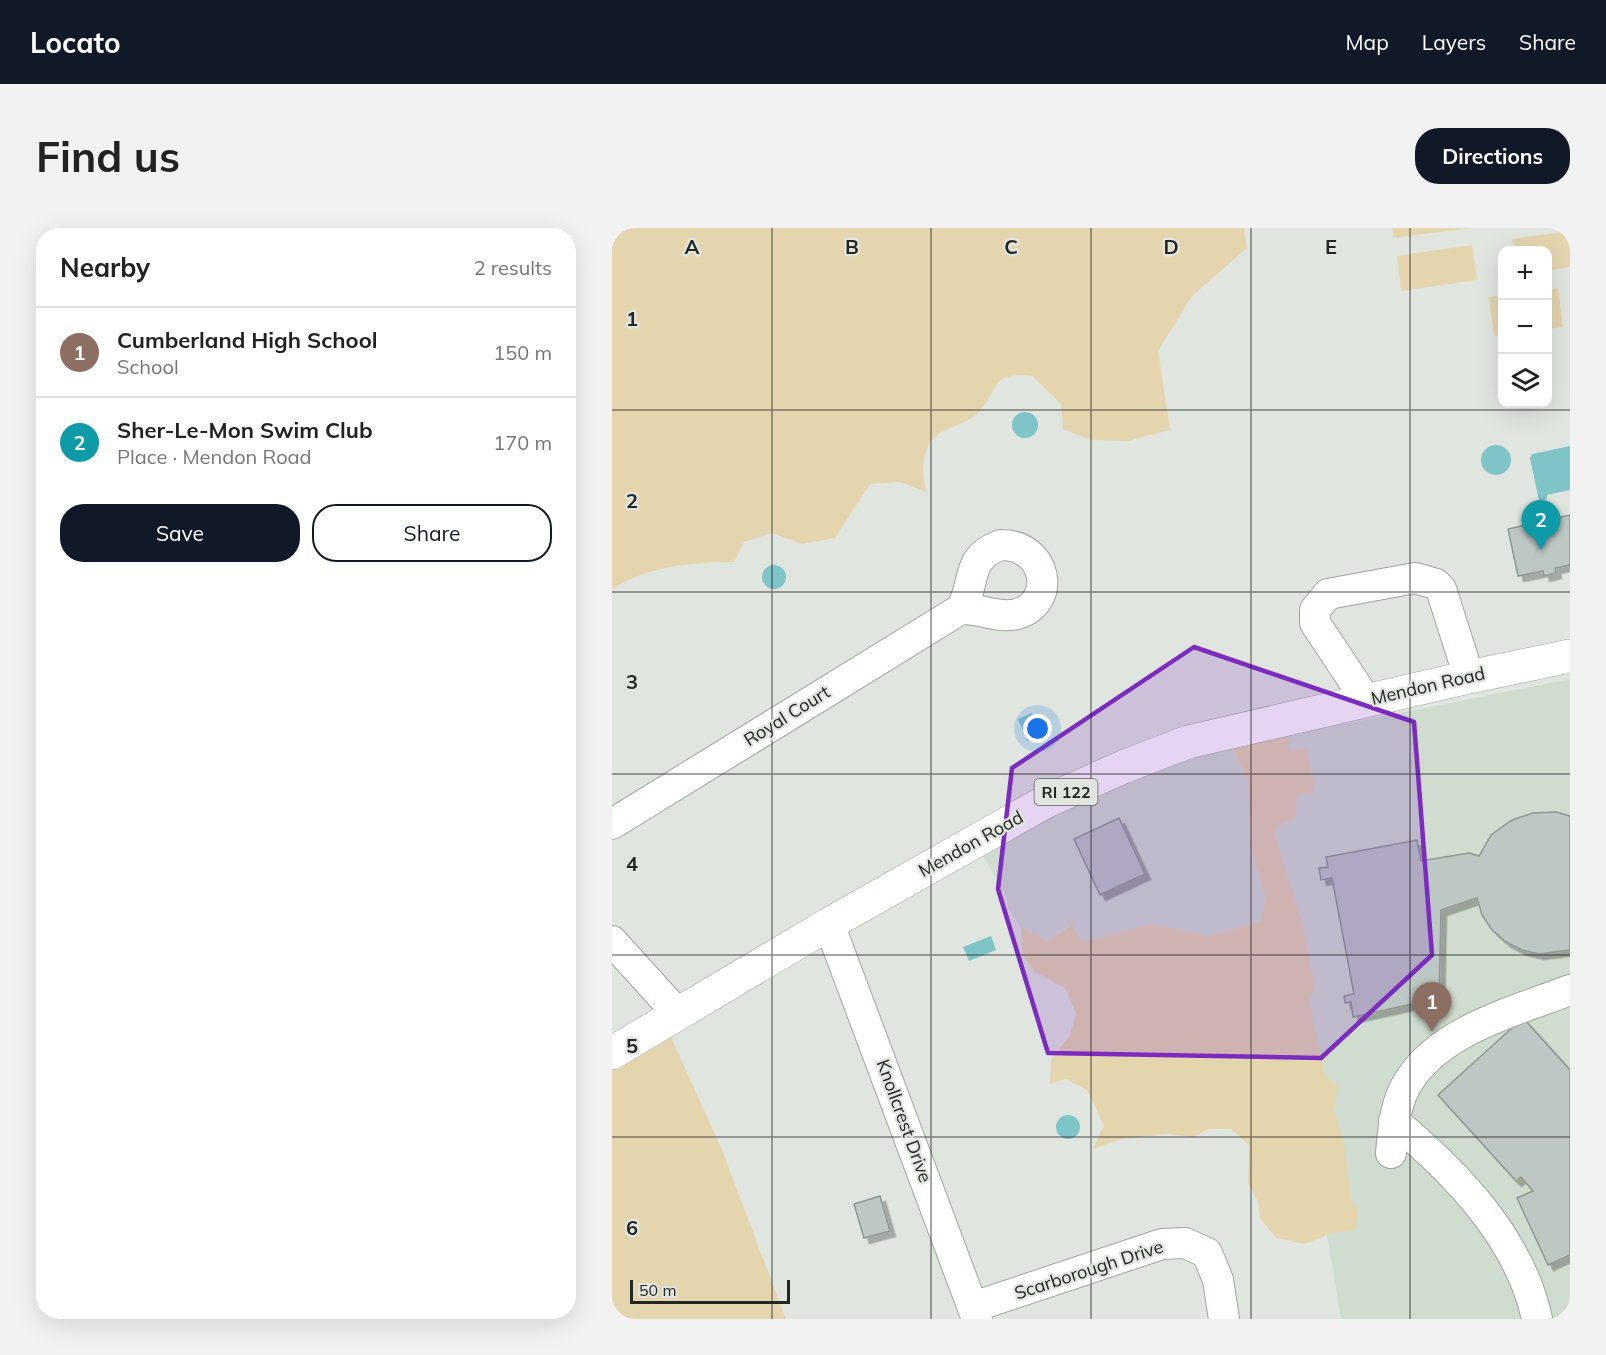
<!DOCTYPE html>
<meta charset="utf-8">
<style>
:root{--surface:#fff;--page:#f2f2f2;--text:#222;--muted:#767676;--line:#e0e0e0;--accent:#111827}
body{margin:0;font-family:Mulish,sans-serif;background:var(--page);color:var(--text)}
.controls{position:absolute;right:18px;top:18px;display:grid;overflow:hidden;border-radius:12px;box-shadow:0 6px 24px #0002}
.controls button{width:54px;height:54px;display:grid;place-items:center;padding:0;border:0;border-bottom:2px solid var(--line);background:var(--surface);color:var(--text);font:30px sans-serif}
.scale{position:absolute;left:18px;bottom:15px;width:160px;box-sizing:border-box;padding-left:6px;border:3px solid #242624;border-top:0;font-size:16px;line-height:21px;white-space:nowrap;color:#242624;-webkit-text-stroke:4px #e0e6df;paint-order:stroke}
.you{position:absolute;left:426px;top:501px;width:21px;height:21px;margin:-15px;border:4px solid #fff;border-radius:50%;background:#1a73e8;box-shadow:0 0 0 9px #1a73e833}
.badge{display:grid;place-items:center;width:39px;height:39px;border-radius:50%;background:var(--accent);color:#fff;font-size:20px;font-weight:700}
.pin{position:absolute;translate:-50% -50px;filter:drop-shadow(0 2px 3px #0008)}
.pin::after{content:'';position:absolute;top:32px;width:21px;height:18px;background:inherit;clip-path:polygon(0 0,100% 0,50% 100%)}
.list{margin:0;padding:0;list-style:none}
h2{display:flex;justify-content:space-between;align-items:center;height:78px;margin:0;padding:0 24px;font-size:26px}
h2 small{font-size:20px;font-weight:400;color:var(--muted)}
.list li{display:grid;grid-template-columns:39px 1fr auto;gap:18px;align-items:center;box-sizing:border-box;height:90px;padding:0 24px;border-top:2px solid var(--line)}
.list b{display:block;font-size:22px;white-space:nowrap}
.list p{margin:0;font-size:20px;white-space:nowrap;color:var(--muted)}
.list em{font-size:20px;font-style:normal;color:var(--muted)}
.actions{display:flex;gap:12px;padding:18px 24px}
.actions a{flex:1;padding:14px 0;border:2px solid var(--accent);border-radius:24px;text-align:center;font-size:21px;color:var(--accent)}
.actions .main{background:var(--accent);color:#fff}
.icon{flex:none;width:33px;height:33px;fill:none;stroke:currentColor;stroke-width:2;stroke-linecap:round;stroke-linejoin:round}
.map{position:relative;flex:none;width:958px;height:1091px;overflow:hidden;border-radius:24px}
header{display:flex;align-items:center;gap:36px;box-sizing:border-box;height:84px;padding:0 30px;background:var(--accent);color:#fff}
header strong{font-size:28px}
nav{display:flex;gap:33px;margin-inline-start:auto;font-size:21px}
.intro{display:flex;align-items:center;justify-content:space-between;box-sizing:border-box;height:144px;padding:0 36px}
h1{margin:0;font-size:42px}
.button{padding:15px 27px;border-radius:24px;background:var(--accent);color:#fff;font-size:21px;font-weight:700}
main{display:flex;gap:36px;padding:0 36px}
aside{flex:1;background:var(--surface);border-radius:24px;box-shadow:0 6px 24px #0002}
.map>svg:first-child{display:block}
</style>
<header>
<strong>Locato</strong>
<nav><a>Map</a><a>Layers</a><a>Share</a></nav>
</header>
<div class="intro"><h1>Find us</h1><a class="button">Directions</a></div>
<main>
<aside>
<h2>Nearby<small>2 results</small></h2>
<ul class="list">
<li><span class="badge" style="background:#8d6e63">1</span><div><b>Cumberland High School</b><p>School</p></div><em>150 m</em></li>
<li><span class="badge" style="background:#0f9aa8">2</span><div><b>Sher-Le-Mon Swim Club</b><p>Place · Mendon Road</p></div><em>170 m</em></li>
</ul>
<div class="actions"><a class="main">Save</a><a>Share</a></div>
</aside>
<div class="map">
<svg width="958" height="1091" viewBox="0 0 958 1091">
<defs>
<filter id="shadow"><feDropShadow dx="5.5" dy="5.5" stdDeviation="0" flood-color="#0004"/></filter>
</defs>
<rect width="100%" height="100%" fill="#e0e6df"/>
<path fill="#d0dcd0" d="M958,451V1091H729L633,516Z
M616,509L636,554L640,624L653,669L649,693L597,708L539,696L479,712H469L459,696L435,713L409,699L396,680L395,669L366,620Z"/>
<path fill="#e4d5af" d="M0,0H632L635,20L580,68L546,123L558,202L516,213L478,212L451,201L449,176L420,148C374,144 389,162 365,186C355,195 343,197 332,203C308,214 310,243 314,264L288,254L258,256L223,310L190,316L160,305L132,314L122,334C86,333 29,339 0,362Z
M780,0H857L782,10Z
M958,3V39L936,42V22H902L900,11Z
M860,17L865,52L789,63L785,28Z
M946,60L951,99L936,101V61Z
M890,67V107L882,108L877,69Z
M671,492L679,523L695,520L703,564L685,568L683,592L671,594L662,605L690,694L703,760L697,772L713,848L726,858L722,882L732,915L739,972L746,982L744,1001L717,1006L693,1016L664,1010L648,990L646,974L636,955L637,917L619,901H597L581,909L556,906L508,911L481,921L492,897L475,862L454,851L438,856L439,832L458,807L464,785L453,760L423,744L410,727L409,699L435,713L460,696L469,712H479L539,696L597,708L649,693L653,669L640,624L636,554L616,509Z
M54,798L110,922L174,1091H0V830Z"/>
<path fill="#7fc4c6" d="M400 197a13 13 0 1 1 26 0a13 13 0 1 1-26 0Z
M869 232a15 15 0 1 1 30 0a15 15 0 1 1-30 0Z
M958,218V262L935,267V271L927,273L918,230L920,226Z
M150 349a12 12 0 1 1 24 0a12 12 0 1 1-24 0Z
M420,485L429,507L415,513L406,491Z
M379,708L384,722L357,733L351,719Z
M444 899a12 12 0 1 1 24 0a12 12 0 1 1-24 0Z"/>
<path fill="#bdc7c3" stroke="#8e9794" stroke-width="1.5" filter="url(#shadow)" d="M958,287V337L943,340L944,345L932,348L931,343L906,348L896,301Z
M944,584L958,588V722L927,726L910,722L894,714L880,702L870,687L865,670L829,682L827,776L812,781L810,774L741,789L739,774L733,775L732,768L742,766L720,650L709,652L707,640L716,639L714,629L805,612L809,633L857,625L867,628L879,607L900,592L921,585Z
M507,590L533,646L488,667L462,611Z
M911,790L958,842V1027L936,1037L905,970L921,963L909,949L904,953L826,867Z
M268,968L278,1003L252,1010L242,976Z"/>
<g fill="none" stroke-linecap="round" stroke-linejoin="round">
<defs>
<path id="minor" d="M389,317C436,317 445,375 405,386C386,391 368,380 349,381C365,354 352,330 389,317Z
M754,472L703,395V382L716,366L803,350L824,356L829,361L857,449
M0,596L349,381
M217,696L365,1091
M0,713L66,786
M782,893C843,944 908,1010 925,1091
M779,925C781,905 782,885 790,866C816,805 901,784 958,762
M361,1079L550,1016L573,1015L595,1025L606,1052L612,1091"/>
<path id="major" d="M0,825L217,696L433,574L511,539L576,514L857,449L958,428"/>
</defs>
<use href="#minor" stroke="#9fa59e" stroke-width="32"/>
<use href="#major" stroke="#9fa59e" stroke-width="34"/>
<use href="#minor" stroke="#fff" stroke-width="30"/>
<use href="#major" stroke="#fff" stroke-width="33"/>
</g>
<path fill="#7b2cbf" fill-opacity="0.2" stroke="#7b2cbf" stroke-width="4.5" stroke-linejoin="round" d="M582,419L802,494L820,727L709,830L436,825L386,661L400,540Z"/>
<path fill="none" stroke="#242624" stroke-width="1.5" stroke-opacity="0.55" d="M160,0V1091M319,0V1091M479,0V1091M639,0V1091M798,0V1091M0,182H958M0,364H958M0,546H958M0,727H958M0,909H958"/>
<g text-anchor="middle" stroke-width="4.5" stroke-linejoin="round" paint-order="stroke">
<rect fill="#e0e6df" stroke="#5c605c" stroke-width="1.5" x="422.5" y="551" width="63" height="26" rx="4.5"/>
<g font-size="16" font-weight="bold" fill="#242624">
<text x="454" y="570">RI 122</text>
</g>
<g font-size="18" fill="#242624" stroke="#e0e6df">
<text transform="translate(816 458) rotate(-13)" y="6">Mendon Road</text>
<text transform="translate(175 488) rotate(-32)" y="6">Royal Court</text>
<text transform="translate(359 616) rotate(-29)" y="6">Mendon Road</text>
<text transform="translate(292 893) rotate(70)" y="6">Knollcrest Drive</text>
<text transform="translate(477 1042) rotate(-18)" y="6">Scarborough Drive</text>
</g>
</g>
<g font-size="20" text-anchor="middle" font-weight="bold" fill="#242624" stroke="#e0e6df" stroke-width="4.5" stroke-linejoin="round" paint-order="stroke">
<text x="80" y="26">A</text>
<text x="240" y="26">B</text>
<text x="399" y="26">C</text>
<text x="559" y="26">D</text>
<text x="719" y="26">E</text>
<text x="20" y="98">1</text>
<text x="20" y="280">2</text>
<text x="20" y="461">3</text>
<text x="20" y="643">4</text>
<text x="20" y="825">5</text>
<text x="20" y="1007">6</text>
</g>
</svg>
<div class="controls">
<button>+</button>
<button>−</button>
<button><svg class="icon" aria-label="layers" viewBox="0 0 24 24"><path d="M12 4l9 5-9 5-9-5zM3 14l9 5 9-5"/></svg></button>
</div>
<div class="scale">50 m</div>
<div class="you"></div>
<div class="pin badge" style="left:820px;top:804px;background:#8d6e63">1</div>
<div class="pin badge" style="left:929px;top:322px;background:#0f9aa8">2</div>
</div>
</main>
